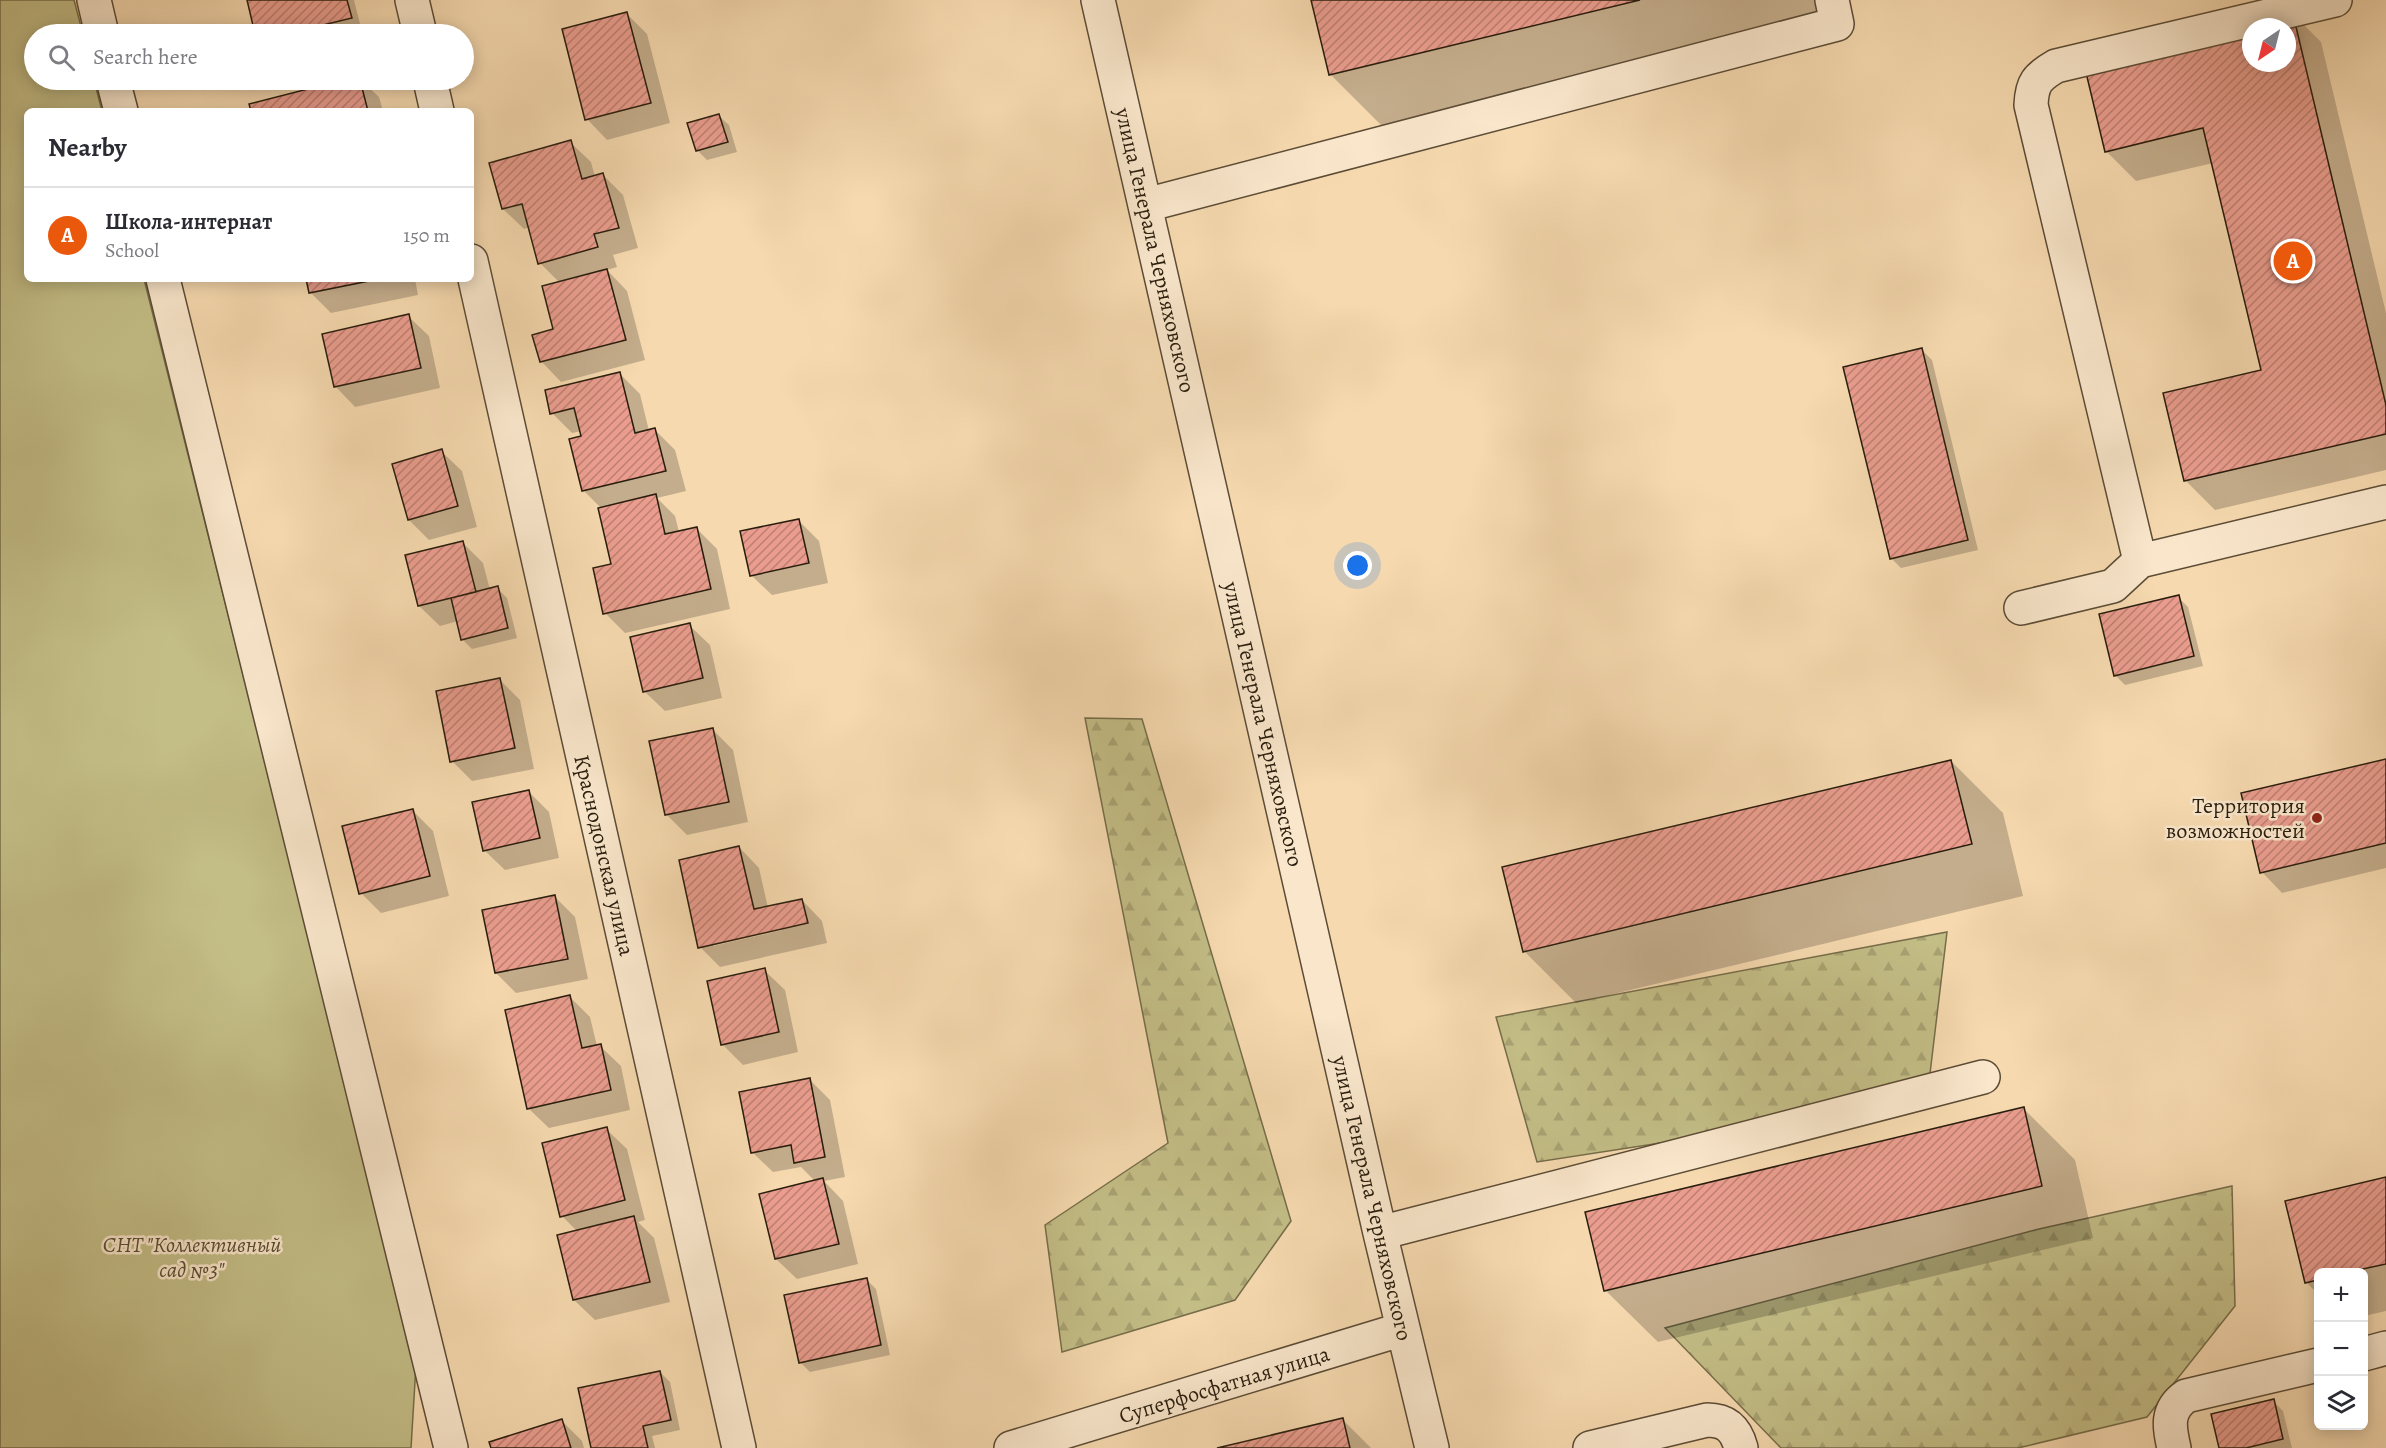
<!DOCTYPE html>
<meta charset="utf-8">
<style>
:root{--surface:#fff;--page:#f7f7f7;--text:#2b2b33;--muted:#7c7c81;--line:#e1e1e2;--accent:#ea580c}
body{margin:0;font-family:Alegreya,serif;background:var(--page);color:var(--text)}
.controls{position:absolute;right:18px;bottom:18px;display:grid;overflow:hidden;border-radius:9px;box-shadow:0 3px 15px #0003}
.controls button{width:54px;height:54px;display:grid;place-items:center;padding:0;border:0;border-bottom:2px solid var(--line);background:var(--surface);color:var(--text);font:30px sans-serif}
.compass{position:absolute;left:2242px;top:18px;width:54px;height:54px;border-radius:50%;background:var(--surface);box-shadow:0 3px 15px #0003;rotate:215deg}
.you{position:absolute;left:1358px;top:566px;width:21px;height:21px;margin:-15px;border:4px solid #fff;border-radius:50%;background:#1a73e8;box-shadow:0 0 0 9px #1a73e833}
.badge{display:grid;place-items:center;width:39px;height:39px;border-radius:50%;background:var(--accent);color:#fff;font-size:20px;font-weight:700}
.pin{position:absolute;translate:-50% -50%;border:3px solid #fff;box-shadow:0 2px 6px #0006}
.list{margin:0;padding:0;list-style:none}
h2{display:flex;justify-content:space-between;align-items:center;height:78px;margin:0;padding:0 24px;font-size:26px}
h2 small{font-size:20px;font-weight:400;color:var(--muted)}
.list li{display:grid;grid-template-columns:39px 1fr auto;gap:18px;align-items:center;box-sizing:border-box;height:96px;padding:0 24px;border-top:2px solid var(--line)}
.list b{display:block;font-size:22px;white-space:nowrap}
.list p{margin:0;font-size:20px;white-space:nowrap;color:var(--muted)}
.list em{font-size:20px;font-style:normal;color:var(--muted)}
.icon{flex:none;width:33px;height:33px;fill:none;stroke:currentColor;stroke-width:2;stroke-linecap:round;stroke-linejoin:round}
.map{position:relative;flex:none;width:2386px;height:1448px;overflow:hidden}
.search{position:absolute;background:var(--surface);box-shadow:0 3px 15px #0003;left:24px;top:24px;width:450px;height:66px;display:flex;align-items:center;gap:15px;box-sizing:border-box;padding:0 21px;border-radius:33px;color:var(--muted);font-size:22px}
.panel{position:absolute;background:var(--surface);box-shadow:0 3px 15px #0003;left:24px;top:108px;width:450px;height:174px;border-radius:9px}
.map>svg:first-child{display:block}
</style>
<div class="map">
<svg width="2386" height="1448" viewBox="0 0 2386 1448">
<defs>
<pattern id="forest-firs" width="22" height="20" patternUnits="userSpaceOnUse" patternTransform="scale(1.5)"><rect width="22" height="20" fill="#c3bd86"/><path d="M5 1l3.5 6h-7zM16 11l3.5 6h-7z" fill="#a8a272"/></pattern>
<pattern id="building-hatch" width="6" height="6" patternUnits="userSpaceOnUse" patternTransform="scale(1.5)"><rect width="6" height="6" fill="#ea9d8e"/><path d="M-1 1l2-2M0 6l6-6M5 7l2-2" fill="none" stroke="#be7f72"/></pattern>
</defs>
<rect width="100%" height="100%" fill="#f6d9af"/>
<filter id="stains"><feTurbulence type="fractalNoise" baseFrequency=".00333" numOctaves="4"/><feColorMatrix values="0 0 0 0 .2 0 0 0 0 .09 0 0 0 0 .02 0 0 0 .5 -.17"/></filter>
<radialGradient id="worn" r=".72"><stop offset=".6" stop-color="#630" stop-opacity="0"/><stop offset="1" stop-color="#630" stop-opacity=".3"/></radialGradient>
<path fill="#c3bd86" stroke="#766d4a" stroke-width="1.5" d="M0,0H74L83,34H34V80H94L102,111H27V279H144L416,1365L411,1448H0Z"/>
<path fill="url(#forest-firs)" stroke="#766d4a" stroke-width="1.5" d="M1085,718L1142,719L1291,1221L1235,1300L1062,1352L1045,1225L1168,1143Z
M1947,932L1928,1090L1680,1140L1537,1162L1496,1017Z
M2232,1186L2235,1306L2147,1417L2018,1448H1781L1665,1328L2039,1229Z"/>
<path fill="#0003" fill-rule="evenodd" d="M248,0H354L361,28L335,34H257Z
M1312,0H1842L1845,15L1382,126L1330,74Z
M2291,12L2321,42L2386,313V470L2215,510L2185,480L2263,372L2213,163L2136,181L2106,151L2085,61ZM2251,27H2287V63H2251Z
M627,14L647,34L670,123L607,140L587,119Z
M349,80H361L379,97L383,111H253L251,105Z
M719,116L729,125L737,152L707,160L697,150Z
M570,142L591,162L595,177L603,175L623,195L638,248L613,255L617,267L607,270L627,291L645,360L561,382L541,361L555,330L560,283L540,263L530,227L524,229L503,209Z
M308,279H415L418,295L331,313L310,292Z
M408,316L429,336L440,388L355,407L335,386Z
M1922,350L1932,360L1978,550L1901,568L1891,558Z
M619,373L640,394L649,431L655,430L675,450L686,491L657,498L675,516L679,532L696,528L717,549L730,609L625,633L605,613L613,565L601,508L584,491L582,431L572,433L552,413Z
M441,451L462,471L477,527L429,540L409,520Z
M798,520L819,541L828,583L772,595L751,575Z
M463,543L483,563L490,590L497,588L507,598L517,638L472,649L462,639L458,621L440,626L419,606Z
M2178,597L2188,607L2203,666L2125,685L2115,675Z
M689,625L710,645L722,698L665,711L644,691Z
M500,680L520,700L534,769L472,781L452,761Z
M712,729L733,750L748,822L687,835L666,814Z
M2386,760V868L2282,893L2262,872Z
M1951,761L2003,813L2023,896L1576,1003L1524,951Z
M528,791L549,812L559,858L505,870L484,850Z
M412,810L433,831L449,896L381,913L361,893Z
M739,847L759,868L768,908L802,900L822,921L827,943L720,967L700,947ZM782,927V930L713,946V943Z
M555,897L575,917L588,979L516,993L496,973Z
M764,970L785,990L798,1052L743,1065L722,1044Z
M570,997L590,1017L597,1046H600L621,1066L630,1110L549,1128L528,1108Z
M809,1079L830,1100L845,1177L824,1181L843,1201L858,1264L797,1279L776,1259L816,1182L801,1167L773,1172L752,1152Z
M2023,1108L2075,1160L2093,1238L1658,1342L1605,1290Z
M606,1129L627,1149L645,1220L638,1222L654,1238L670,1302L595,1320L574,1300L577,1231L562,1216Z
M2386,1179V1311L2364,1316V1272H2318V1294L2306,1282Z
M866,1279L876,1289L890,1355L810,1372L800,1362Z
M660,1372L670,1382L680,1430L652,1436L655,1448H592Z
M2273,1401L2283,1411L2292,1448H2221Z
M1343,1420L1371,1448H1224Z
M562,1421L582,1441L584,1448H493Z"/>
<path fill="url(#building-hatch)" stroke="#291d0d" stroke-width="1.5" fill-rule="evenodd" d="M247,0H347L352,18L286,34H255Z
M1311,0H1640L1329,75Z
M2292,10L2386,405V434L2184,481L2163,393L2261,370L2203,128L2105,152L2083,60ZM2251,27H2287V63H2251Z
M627,12L651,103L585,120L562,29Z
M343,80H360L368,111H251L249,104Z
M719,114L728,142L696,151L687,123Z
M571,140L582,179L603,173L619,228L594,234L598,247L538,264L522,204L502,209L489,163Z
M607,269L626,340L540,362L532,335L553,329L542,286Z
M306,279H379L309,293Z
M409,314L421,368L334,387L322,334Z
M1922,348L1968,540L1890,559L1843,367Z
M620,372L635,433L655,428L666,471L582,491L569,439L581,436L574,408L550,414L545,390Z
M442,449L458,506L408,520L392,464Z
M656,494L665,534L697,527L711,589L603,614L593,568L611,564L598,508Z
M799,519L809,563L750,576L740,531Z
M463,541L476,592L418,606L405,555Z
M498,586L508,628L461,640L451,598Z
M2179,595L2194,656L2114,676L2099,614Z
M690,623L703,678L643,692L630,637Z
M500,678L515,748L450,762L436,691Z
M713,728L729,802L665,815L649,741Z
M2386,759V843L2260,873L2241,793Z
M1951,760L1972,844L1523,952L1502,867Z
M529,790L540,838L483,851L472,802Z
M413,809L430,876L359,894L342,826Z
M739,846L754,909L802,899L808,923L698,948L679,860Z
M555,895L568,959L495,973L482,910Z
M765,968L779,1032L721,1045L707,981Z
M570,995L582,1048L601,1044L611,1090L527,1109L505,1010Z
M810,1078L825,1157L794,1163L791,1145L751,1153L739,1092Z
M2024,1107L2042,1186L1604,1291L1585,1212Z
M607,1127L625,1200L560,1217L542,1143Z
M2386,1177V1264L2349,1272H2318V1280L2305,1283L2285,1201Z
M823,1178L839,1244L775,1259L759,1194Z
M634,1216L650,1282L573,1300L557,1235Z
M867,1278L881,1345L799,1363L784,1295Z
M660,1371L671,1420L643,1426L648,1448H591L578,1388Z
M2274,1399L2283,1439L2246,1448H2219L2211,1414Z
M1343,1418L1350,1448H1217Z
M562,1419L571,1448H491L489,1442Z"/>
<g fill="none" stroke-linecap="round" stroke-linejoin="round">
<defs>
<path id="minor" d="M94,0L102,34
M412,0L420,34
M1098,0L1380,1233L1432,1448
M2335,0L2056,66C2037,77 2032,83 2031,105L2140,561L2386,502
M113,80L121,111
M430,80L437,111
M1146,205L1837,24L1832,0
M471,261L739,1448
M163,279L451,1448
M2021,608L2113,586L2140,561
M1380,1233L1983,1077
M2364,1354L2386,1348
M1011,1448L1403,1329
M1590,1448L1707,1420C1727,1420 1736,1429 1741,1448
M2174,1448C2169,1427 2166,1410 2186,1396L2318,1365"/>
</defs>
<use href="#minor" stroke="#5c4c36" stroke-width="36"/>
<use href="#minor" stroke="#f9e6cb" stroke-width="33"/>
</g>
<circle fill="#8f2418" stroke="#f9e6cb" stroke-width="2" cx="2317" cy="818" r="6"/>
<g text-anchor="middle" stroke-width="5" stroke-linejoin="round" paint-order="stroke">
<g font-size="22" fill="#291d0d" stroke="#f9e6cb">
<text transform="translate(1156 250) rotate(77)" y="8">улица Генерала Черняховского</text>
<text transform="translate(1264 724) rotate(77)" y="8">улица Генерала Черняховского</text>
<text transform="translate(605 855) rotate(77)" y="8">Краснодонская улица</text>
<text transform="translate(1373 1198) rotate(77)" y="8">улица Генерала Черняховского</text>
<text transform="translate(1224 1384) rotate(-17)" y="8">Суперфосфатная улица</text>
</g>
<g font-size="22" fill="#291d0d" stroke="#f9e6cb" text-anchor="end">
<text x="2305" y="813">Территория<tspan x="2305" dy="25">возможностей</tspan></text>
</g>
<g font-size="22" font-style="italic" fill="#574d31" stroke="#f9e6cb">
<text x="192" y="1252">СНТ "Коллективный<tspan x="192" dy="25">сад №3"</tspan></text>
</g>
</g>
<rect width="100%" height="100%" filter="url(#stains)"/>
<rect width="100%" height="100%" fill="url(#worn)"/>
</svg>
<div class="controls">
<button>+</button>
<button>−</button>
<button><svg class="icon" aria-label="layers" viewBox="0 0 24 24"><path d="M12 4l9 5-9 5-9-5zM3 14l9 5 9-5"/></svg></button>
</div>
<svg class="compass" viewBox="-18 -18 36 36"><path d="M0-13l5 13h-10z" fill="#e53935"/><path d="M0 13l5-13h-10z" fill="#7c7c81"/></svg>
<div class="you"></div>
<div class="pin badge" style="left:2293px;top:261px">A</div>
<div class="search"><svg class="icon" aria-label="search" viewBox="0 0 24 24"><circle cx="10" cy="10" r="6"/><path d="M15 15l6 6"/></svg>Search here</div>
<section class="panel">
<h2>Nearby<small></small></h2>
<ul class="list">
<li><span class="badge">A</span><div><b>Школа-интернат</b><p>School</p></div><em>150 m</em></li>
</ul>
</section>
</div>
